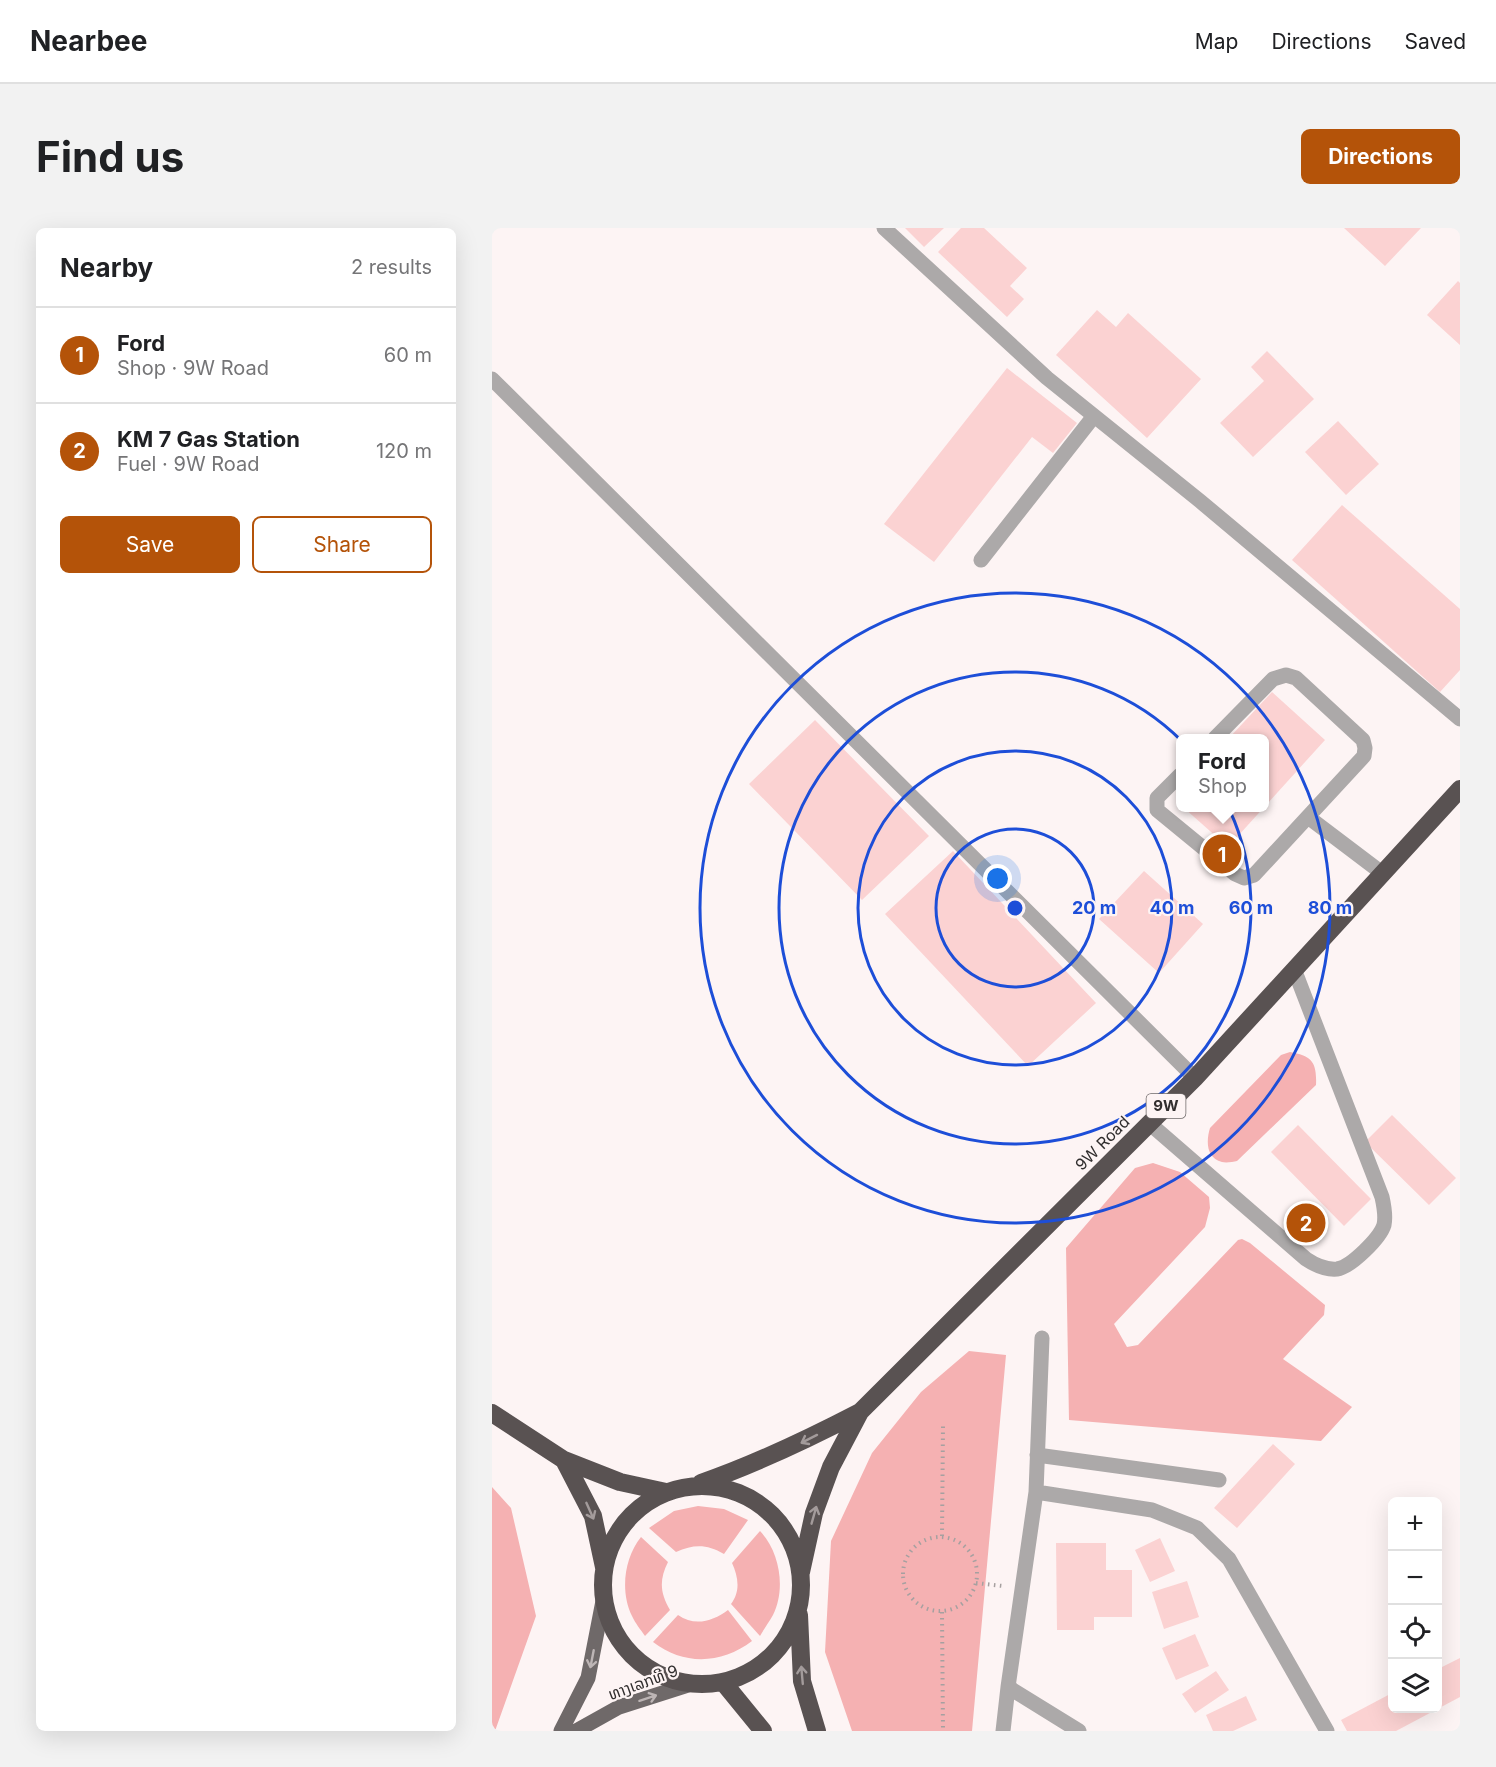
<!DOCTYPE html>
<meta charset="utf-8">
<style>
:root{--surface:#fff;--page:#f2f2f2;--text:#202124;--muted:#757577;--line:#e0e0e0;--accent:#b45309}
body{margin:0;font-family:Inter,"Noto Sans Lao",sans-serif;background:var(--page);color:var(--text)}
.controls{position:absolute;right:18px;bottom:18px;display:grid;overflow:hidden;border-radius:9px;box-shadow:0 6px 24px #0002}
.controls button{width:54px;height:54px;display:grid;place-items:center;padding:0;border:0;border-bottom:2px solid var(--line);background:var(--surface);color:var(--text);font:30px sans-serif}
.you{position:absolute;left:506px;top:651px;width:21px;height:21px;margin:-15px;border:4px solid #fff;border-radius:50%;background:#1a73e8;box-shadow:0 0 0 9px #1a73e833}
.badge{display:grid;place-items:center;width:39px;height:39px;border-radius:50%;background:var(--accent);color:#fff;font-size:20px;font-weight:700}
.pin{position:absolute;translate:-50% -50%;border:3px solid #fff;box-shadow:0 2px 6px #0006}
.popup{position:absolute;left:684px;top:506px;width:93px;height:78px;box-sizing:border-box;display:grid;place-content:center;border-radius:9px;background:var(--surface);filter:drop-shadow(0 2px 4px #0005);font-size:20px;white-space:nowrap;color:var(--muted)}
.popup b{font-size:22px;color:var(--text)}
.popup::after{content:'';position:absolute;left:50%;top:100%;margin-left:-12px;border:12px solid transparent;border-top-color:var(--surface)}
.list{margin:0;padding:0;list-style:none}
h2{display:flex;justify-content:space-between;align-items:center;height:78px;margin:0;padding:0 24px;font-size:26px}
h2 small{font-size:20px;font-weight:400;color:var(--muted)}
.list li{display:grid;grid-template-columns:39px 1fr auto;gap:18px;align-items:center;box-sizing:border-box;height:96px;padding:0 24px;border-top:2px solid var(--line)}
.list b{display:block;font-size:22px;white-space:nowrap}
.list p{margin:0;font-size:20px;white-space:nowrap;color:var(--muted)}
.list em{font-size:20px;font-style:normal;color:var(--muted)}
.actions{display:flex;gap:12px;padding:18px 24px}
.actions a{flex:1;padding:14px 0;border:2px solid var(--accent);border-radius:9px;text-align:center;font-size:21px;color:var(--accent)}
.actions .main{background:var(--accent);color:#fff}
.icon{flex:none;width:33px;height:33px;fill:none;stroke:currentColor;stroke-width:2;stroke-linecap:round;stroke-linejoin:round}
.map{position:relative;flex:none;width:968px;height:1503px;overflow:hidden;border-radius:9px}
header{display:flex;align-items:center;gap:36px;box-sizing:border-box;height:84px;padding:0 30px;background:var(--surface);border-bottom:2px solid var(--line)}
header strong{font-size:28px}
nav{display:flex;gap:33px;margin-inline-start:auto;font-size:21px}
.intro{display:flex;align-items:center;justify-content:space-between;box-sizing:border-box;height:144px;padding:0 36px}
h1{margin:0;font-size:42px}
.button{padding:15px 27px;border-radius:9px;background:var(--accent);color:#fff;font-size:21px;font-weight:700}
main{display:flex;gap:36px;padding:0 36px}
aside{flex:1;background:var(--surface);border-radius:9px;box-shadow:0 6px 24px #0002}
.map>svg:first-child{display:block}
</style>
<header>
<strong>Nearbee</strong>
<nav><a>Map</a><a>Directions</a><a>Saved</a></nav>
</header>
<div class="intro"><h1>Find us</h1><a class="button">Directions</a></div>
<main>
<aside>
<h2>Nearby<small>2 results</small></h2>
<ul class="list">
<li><span class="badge">1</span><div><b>Ford</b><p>Shop · 9W Road</p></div><em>60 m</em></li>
<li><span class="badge">2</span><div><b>KM 7 Gas Station</b><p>Fuel · 9W Road</p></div><em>120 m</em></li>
</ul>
<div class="actions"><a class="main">Save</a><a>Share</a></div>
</aside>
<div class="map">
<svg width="968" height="1503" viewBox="0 0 968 1503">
<rect width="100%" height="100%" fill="#fdf4f4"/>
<path fill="#f5b1b2" d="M798,824C820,828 825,834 824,857L745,933C741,934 734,935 730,934C714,930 714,913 718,900L789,827Z
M661,935L688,944L717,969L718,980L713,999L622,1096L635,1119L646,1117L746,1012L750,1011L758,1015L833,1077L832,1087L791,1131L860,1179L829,1213L577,1192L574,1020L643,940Z
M477,1123L514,1127L480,1503H360L333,1424L339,1313L380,1225L429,1164Z
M0,1259L19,1280L44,1388L3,1503H0Z
M206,1278L232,1281L256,1292L232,1326C215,1316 202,1316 184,1324L157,1300L182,1283Z
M268,1303C288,1324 294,1361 281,1387C277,1394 272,1401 268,1408L239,1376C249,1363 246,1348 240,1335Z
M149,1309L176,1334C167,1352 168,1365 178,1382L153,1408C149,1402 143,1395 140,1388C128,1364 132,1330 149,1309Z
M236,1382L260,1413C230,1436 192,1438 161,1414L186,1387C203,1399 221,1393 236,1382Z"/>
<path fill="#fbd2d2" d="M413,0H452L432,19Z
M469,0H492L535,40L518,58L532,71L515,89L446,24Z
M852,0H929L893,38Z
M966,53L968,55V117L935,87Z
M605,82L624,99L636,85L709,151L655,210L564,127Z
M775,123L822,171L761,229L728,195L772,153L759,139Z
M515,140L585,195L561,225L540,209L442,334L392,296Z
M846,193L887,236L854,267L813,224Z
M850,277L968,381V442L948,464L800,332Z
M780,464L833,512L736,619L692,580H772V510H737Z
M323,492L437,608L370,672L257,556Z
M461,623L604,775L536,838L393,686Z
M652,643L711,696L667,745L607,691Z
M900,887L964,950L937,977L873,914Z
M806,897L879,971L852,998L779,924Z
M781,1216L803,1236L745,1300L722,1280Z
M668,1310L683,1343L658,1354L643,1322Z
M564,1315H614V1342H640V1389H602V1402H565Z
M695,1353L707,1389L672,1401L660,1364Z
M703,1406L717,1438L684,1452L670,1420Z
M968,1430V1469L904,1503H855L849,1492L900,1465V1480H946V1441Z
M724,1443L737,1462L703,1485L690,1466Z
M754,1468L765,1492L741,1503H721L714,1487Z"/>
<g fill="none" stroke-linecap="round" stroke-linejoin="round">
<path stroke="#a6a0a0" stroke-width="4" stroke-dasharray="1.5 4.5" stroke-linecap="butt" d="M450,1308L451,1198
M411 1346a37 37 0 1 1 74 0a37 37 0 1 1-74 0Z
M484,1355L511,1358
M450,1384L451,1503"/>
<path stroke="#aca9a9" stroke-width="15" d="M392,0L555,150L708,273L968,491
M0,151L703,850
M489,332L602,188
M688,547L665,570V582L743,646L752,650L762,647L872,528L873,520L871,512L804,450L794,447L781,451L723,510
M816,589L890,645
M657,895L814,1031C823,1037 834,1042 845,1041C859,1039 888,1010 892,997C894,988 892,978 890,969L802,741
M545,1227L727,1252
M544,1264L660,1282L705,1300L737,1331L835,1503
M516,1459L587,1503
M511,1503L516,1459L544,1264L550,1110"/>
<path stroke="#6f6969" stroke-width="15" d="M69,1503L96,1450L111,1373
M84,1503L127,1479L199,1456"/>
<path stroke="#595252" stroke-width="18" d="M0,1185L72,1232L128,1254L174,1264
M72,1232L101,1288L112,1339
M209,1255C264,1236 316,1211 368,1184
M111 1357a99 99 0 1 1 198 0a99 99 0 1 1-198 0Z
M309,1344L322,1285L339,1239L368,1184L703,850L968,561
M307,1387L310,1453L325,1503
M231,1454L271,1503"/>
</g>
<defs><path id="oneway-shaft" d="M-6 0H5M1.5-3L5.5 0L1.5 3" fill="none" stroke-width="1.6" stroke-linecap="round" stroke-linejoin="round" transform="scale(1.5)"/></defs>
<g stroke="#a39b9b">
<use href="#oneway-shaft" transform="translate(317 1211) rotate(153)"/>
<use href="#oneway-shaft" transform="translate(98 1283) rotate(66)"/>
<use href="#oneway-shaft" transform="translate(322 1287) rotate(-74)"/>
<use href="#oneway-shaft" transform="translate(310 1447) rotate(-95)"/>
</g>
<g stroke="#bdb5b5">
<use href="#oneway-shaft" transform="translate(100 1431) rotate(101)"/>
<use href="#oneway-shaft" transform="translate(156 1470) rotate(-18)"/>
</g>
<g fill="none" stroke="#1d4ed8" stroke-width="3">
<circle cx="523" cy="680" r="79"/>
<circle cx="523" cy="680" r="157"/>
<circle cx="523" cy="680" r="236"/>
<circle cx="523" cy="680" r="315"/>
</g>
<g text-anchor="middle" stroke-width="4.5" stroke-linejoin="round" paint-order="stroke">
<rect fill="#fdf4f4" stroke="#6e6969" stroke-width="1.5" x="654.5" y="866" width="39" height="24" rx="4.5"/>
<g font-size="15" font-weight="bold" fill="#312e2e">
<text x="674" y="883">9W</text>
</g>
<g font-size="16" fill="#312e2e" stroke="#fdf4f4">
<text transform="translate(610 915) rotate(-45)" y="6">9W Road</text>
<text transform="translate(151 1454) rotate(-20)" y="6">ທາງເລກທີ 9</text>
</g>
</g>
<circle cx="523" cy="680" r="9" fill="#1d4ed8" stroke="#fdf4f4" stroke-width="3"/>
<g font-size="18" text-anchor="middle" font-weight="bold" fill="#1d4ed8" stroke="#fdf4f4" stroke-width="4.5" stroke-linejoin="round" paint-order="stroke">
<text x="602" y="686">20 m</text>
<text x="680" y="686">40 m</text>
<text x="759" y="686">60 m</text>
<text x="838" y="686">80 m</text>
</g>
</svg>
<div class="controls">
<button>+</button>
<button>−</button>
<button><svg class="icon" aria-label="locate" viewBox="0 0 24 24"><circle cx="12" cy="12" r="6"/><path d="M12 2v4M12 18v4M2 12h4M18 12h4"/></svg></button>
<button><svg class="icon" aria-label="layers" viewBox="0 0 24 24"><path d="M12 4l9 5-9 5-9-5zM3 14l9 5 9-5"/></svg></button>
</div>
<div class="you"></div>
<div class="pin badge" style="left:730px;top:626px">1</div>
<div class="popup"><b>Ford</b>Shop</div>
<div class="pin badge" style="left:814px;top:995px">2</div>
</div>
</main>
